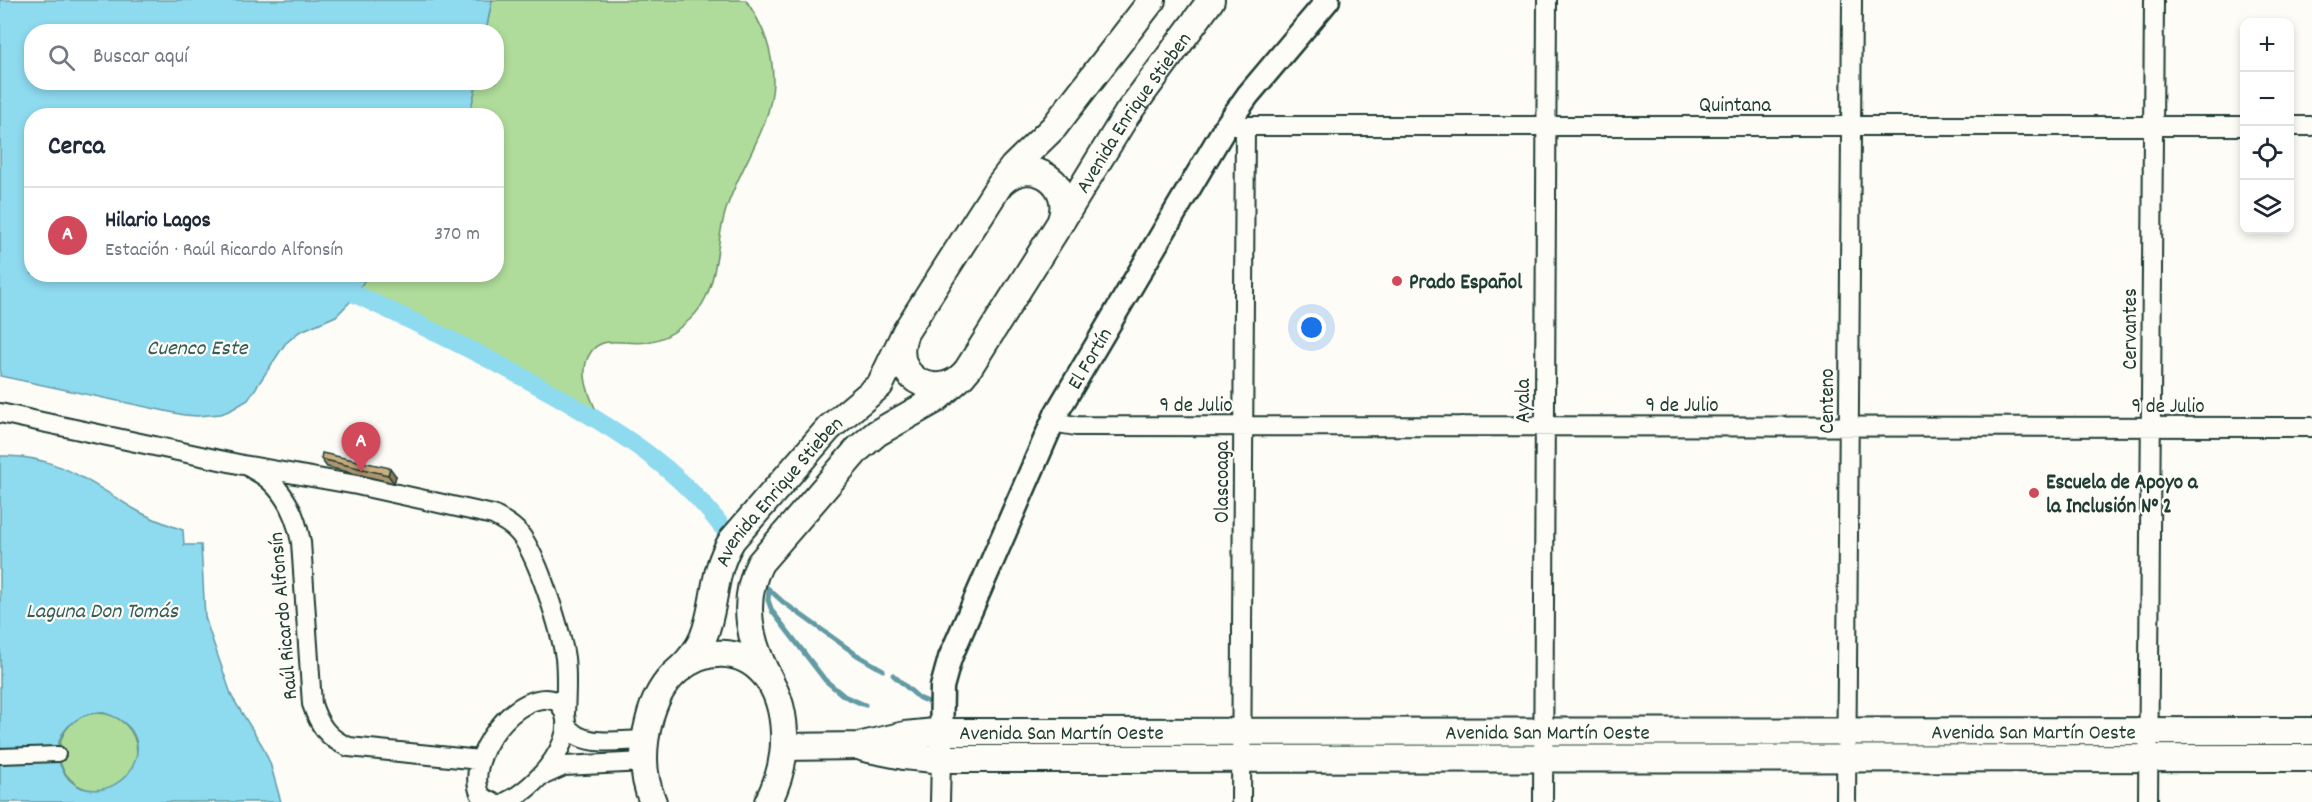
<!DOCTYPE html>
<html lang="es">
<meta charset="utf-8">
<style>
:root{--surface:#fff;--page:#f6f6f7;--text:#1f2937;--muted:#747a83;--line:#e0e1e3;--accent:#d1495b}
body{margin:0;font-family:Dekko,sans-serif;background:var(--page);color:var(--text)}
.controls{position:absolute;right:18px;top:18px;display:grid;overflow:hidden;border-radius:12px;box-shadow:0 3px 9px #0003}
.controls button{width:54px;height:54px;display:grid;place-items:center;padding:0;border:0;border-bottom:2px solid var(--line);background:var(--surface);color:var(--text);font:30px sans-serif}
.you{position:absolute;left:1312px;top:328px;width:21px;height:21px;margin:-15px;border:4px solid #fff;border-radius:50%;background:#1a73e8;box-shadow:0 0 0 9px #1a73e833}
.badge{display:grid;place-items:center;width:39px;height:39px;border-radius:50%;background:var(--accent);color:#fff;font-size:20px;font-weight:700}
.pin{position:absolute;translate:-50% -50px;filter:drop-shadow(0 2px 3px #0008)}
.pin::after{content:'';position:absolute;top:32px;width:21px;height:18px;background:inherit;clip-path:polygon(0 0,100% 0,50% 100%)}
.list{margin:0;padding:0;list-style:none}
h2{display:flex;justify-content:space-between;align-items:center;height:78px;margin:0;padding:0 24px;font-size:26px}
h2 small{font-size:20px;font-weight:400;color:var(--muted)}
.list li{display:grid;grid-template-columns:39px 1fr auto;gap:18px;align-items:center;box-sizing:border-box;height:96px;padding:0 24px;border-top:2px solid var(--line)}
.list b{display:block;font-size:22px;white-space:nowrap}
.list p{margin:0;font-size:20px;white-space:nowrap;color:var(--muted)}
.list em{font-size:20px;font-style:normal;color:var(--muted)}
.icon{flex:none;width:33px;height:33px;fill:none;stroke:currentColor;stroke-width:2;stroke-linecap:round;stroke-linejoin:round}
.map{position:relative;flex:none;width:2312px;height:802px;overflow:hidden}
.search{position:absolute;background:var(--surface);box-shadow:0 3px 9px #0003;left:24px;top:24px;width:480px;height:66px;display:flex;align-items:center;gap:15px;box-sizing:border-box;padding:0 21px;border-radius:24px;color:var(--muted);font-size:22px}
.panel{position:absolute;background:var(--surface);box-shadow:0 3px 9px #0003;left:24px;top:108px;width:480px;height:174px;border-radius:24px}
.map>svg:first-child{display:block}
</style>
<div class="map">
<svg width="2312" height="802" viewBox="0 0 2312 802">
<rect width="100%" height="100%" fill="#fdfcf7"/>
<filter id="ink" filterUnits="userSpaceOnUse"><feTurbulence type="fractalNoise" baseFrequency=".0167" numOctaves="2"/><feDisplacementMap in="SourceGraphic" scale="12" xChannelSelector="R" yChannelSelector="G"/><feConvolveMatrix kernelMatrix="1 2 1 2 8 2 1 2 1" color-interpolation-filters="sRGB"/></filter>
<g filter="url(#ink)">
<path fill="#afdc9a" stroke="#678c67" stroke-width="1.5" d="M492,0H746C763,26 773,49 773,81C772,129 738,168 725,213C717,240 718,271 706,297C701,308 693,318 683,325C673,334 660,340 647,342C629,346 603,334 591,352C576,373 592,401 601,421L493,360L355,294L368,275L496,274V116L469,115L477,83L496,82V32L486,31Z
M59 752a39 39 0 1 1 78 0a39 39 0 1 1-78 0Z"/>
<path fill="#8edaef" stroke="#629ba4" stroke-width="1.5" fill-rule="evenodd" d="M0,0H492L486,31L32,32V82L477,83L469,115L32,116V274L368,275L350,302L336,316L299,332L285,344L248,400L231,410L221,414L197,416L184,415L0,376Z
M0,456C57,454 90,483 136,510C151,519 167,524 183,530L184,545H201L205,617L209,630L232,697L262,745L270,763L281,802H0ZM100,712C168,728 131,802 82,788C72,784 64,775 60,765C50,736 73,715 100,712Z"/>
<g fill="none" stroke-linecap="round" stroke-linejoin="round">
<path stroke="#629ba4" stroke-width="5" d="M762,583L783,602L857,655L883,670
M769,590L768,600L772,611L825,680L844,696L865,705
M893,675L919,698L936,705"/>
<path stroke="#8edaef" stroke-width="18" d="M355,294C423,326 490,358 555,395C621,433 676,466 723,528"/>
<defs>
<path id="pedestrian" d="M0,756L58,754"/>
<path id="minor" d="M1226,126H2244
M2290,126H2312
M0,413L243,465L357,485L493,515C501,519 509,523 516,530C536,548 561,631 565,658C567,677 566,695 565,714
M1052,422L1076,426L2312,427
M252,469C281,483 295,511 301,542L312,704C319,725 328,739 349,747L480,760
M566,725C581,749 620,740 645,740
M544,775L564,766L645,762
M492,802L482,797C460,762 519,683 558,702C586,735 535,789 506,802
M940,802L941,759
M1241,802L1245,126
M1543,802L1547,0
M1846,802L1852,0
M2148,802L2154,0"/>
<g id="tertiary">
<path id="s1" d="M941,748L942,687L950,658L1057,412L1226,126L1248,95L1328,0"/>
</g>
<g id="secondary">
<path id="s2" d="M1062,220L1127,114L1211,0"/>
<path d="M903,339C891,381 943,404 968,369L1060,223C1076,185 1033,154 1002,182"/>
<path id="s3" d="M681,668C690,659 698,650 703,638C717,605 711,574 732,540L829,428L880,385L906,331L1000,184L1013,167L1054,127L1152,0"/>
<path d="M770,680C750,644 740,602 760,563L858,449L877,433L935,400L961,377"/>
<path id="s4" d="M784,747L858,746L905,735L935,732L2312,731"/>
<path d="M864,748L904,756L934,759L2312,758"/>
<path d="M653,802C642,777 642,748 649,721C670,631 779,628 784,732C785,756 779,781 768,802"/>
</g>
</defs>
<use href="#pedestrian" stroke="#1f3d34" stroke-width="18"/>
<use href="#minor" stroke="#1f3d34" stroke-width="22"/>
<use href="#tertiary" stroke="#1f3d34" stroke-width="27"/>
<use href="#secondary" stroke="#1f3d34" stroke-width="30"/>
<use href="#pedestrian" stroke="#fdfcf7" stroke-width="14"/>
<use href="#minor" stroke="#fdfcf7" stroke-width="18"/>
<use href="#tertiary" stroke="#fdfcf7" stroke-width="22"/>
<use href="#secondary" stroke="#fdfcf7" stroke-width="26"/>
</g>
<path fill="#af966f" stroke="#1f3d34" stroke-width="1.5" d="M321,459L396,476L394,483L327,467Z"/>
<path fill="#8f7a5a" stroke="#1f3d34" stroke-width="1.5" d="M390,468L396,476L394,483L388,475Z"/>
<path fill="#ccaf81" stroke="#1f3d34" stroke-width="1.5" d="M322,453L390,468L388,475L321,459Z"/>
</g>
<g fill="#d1495b" stroke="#fdfcf7" stroke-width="2">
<circle cx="1397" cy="281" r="6"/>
<circle cx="2034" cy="493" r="6"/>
</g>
<g text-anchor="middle" stroke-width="4.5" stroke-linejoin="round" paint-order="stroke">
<g font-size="21" fill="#1f3d34" stroke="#fdfcf7">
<text x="1735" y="111">Quintana</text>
<text dy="7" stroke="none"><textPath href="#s2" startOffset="129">Avenida Enrique Stieben</textPath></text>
<text transform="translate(2129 329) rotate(-90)" y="7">Cervantes</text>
<text dy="7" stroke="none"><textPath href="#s1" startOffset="422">El Fortín</textPath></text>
<text transform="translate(1522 401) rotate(-90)" y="7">Ayala</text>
<text transform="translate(1826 401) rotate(-90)" y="7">Centeno</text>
<text x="1196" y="411">9 de Julio</text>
<text x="1682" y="411">9 de Julio</text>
<text x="2168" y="412">9 de Julio</text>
<text transform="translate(1221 482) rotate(-90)" y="7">Olascoaga</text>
<text dy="7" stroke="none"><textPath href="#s3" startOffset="207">Avenida Enrique Stieben</textPath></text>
<text transform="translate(282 616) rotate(-95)" y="7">Raúl Ricardo Alfonsín</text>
<text dy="7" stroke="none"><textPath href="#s4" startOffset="1251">Avenida San Martín Oeste</textPath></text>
<text dy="7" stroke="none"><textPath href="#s4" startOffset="279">Avenida San Martín Oeste</textPath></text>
<text dy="7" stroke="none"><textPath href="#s4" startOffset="765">Avenida San Martín Oeste</textPath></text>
</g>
<g font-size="21" font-weight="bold" fill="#1f3d34" stroke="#fdfcf7" text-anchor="start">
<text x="1409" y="288">Prado Español</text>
<text x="2046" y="488">Escuela de Apoyo a<tspan x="2046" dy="24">la Inclusión N° 2</tspan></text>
</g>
<g font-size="22" font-style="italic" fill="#355c59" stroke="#fdfcf7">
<text x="197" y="354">Cuenco Este</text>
<text x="102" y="617">Laguna Don Tomás</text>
</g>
</g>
</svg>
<div class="controls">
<button>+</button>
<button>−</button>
<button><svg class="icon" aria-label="locate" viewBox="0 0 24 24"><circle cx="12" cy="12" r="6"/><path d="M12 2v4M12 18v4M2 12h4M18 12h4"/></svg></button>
<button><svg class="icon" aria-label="layers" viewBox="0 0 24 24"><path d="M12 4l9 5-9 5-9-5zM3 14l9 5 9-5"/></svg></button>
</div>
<div class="you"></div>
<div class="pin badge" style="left:361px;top:472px">A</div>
<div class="search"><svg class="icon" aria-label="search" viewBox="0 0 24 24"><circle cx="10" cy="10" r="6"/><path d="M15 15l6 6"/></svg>Buscar aquí</div>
<section class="panel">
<h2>Cerca<small></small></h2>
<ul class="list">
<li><span class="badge">A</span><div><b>Hilario Lagos</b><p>Estación · Raúl Ricardo Alfonsín</p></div><em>370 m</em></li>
</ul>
</section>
</div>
